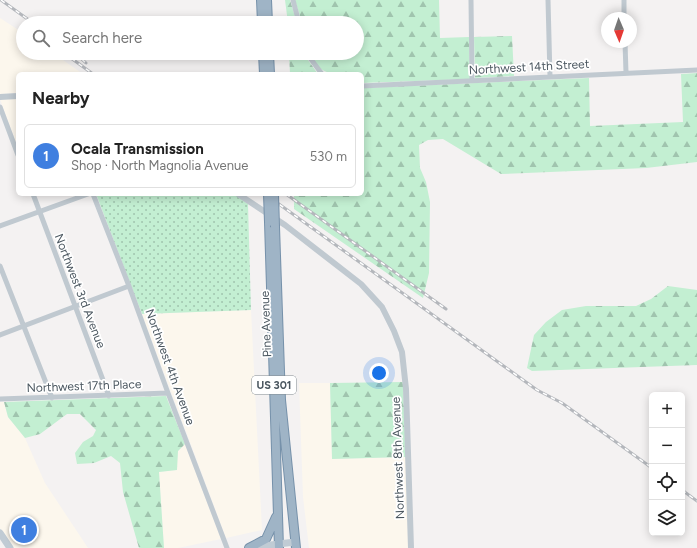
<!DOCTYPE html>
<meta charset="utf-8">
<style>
:root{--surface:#fff;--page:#f2f2f2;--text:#222;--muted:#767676;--line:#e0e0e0;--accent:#2563eb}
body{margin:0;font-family:Figtree,sans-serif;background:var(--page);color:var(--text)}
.controls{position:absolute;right:12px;bottom:12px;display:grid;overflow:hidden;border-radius:6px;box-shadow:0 2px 10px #0003}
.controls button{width:36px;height:36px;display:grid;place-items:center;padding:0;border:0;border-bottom:1px solid var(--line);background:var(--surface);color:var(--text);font:20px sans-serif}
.compass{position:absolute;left:601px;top:12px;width:36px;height:36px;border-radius:50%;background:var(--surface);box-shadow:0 2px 10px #0003;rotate:178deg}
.you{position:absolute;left:379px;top:373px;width:14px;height:14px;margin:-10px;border:3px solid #fff;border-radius:50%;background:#1a73e8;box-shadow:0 0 0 6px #1a73e833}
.badge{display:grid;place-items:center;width:26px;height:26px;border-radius:50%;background:var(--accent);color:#fff;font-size:13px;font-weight:700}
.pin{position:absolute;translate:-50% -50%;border:2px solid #fff;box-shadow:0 1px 4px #0006}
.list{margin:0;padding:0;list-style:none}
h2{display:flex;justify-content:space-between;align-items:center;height:52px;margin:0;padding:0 16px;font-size:17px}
h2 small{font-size:13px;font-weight:400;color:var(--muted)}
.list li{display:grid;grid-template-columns:26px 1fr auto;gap:12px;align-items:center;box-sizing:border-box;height:64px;margin:0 8px 8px;padding:0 8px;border:1px solid var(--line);border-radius:6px}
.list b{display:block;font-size:15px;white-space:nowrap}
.list p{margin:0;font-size:13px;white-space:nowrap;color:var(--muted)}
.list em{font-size:13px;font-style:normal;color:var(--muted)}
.icon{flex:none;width:22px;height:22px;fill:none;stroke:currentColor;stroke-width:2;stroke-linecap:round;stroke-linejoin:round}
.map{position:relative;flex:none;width:697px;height:548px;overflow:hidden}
.search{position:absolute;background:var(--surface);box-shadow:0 2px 10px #0003;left:16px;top:16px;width:348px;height:44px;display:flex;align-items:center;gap:10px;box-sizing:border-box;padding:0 14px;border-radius:22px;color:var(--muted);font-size:15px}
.panel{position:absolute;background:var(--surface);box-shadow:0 2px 10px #0003;left:16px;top:72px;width:348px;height:124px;border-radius:6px}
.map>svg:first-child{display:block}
</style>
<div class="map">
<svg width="697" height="548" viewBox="0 0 697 548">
<defs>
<pattern id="grass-dots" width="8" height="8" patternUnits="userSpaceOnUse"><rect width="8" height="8" fill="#c3efd2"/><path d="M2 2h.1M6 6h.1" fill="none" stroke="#a0c4ae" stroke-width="1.8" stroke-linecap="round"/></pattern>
<pattern id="forest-firs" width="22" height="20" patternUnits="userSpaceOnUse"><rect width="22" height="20" fill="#c3efd2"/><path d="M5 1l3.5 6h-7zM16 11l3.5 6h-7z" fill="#a0c4ae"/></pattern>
</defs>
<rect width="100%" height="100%" fill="#f4f2f2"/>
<path fill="#fcf7ed" d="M0,18L23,33V53H53L83,74H18V93L0,94Z
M0,99H18V148Z
M251,310L262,530L226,538L142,314Z
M299,383H330L332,459L406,457L409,548H309L303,497Z
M0,402H4L8,417L25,438L45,483L88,548H14L0,528Z
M185,444L221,539L178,548H164L159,472L176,470L178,451Z"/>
<path fill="url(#grass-dots)" d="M96,194H234L248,204L251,310L142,314Z"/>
<path fill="url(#forest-firs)" d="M285,0H290L297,23H288Z
M295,0H439L440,38L469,37L470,79L362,83V74C341,74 318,79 311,53H357V23H302Z
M512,36L514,76L475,78L474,37Z
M289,53H305L308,60L318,74H290Z
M697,73V162L646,168L501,174L443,139L428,140L419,145L420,168L426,182L430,202L429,273L423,298L294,209V194H362V88L589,78L590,126L683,122L681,74Z
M668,286L697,290V365L532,371L527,368L534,335L546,322L562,310L586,306H636L651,299Z
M403,382L406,457L332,459L330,383Z
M166,396L185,444L178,451L177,470L159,472L164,548H139L123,492L120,463L111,456L94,463L77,464L75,453L83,442L93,436L96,430L80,414H67L40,434L25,438L8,417L4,402Z"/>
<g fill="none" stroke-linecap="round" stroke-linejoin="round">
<defs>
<path id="trunk" d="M261,0L262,23
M267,0L268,23
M263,53L264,74
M269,53L270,74
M269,222L279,548
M275,227L281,400L296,548
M249,548L266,539L276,517"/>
</defs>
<use href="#trunk" stroke="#7691aa" stroke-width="10"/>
<path stroke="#c0c9d0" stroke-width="5" d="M293,0L299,23
M471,0L472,81
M548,0L550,77
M624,0V18
M625,42L626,73
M308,53L310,58L322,74
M362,86L697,70
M0,107L18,155
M33,194L109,396
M93,194L129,286L168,393L227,548
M0,226L88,194
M0,266L52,398
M0,335L129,286
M0,399L168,393"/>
<path stroke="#c0c9d0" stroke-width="6" d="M0,97L18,96
M238,194L285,225L361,284L382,307L394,331L402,352L406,389L411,548"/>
<path stroke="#c0cbd4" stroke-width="7" d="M0,533L10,548
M254,547L295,542"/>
<use href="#trunk" stroke="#9fb4c6" stroke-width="8"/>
<defs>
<path id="rail" d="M1,0L33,23
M64,53L93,74
M75,53L86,63
M265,194L537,390L562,403L652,468
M286,194L446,309
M682,490L697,501"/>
</defs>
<use href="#rail" stroke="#b4b7bc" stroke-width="3"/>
<use href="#rail" stroke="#fff" stroke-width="1.5" stroke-dasharray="4.5" stroke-linecap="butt"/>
<defs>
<path id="trunk-bridge" d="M268,194L269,222
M274,194L275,227"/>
</defs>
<use href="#trunk-bridge" stroke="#7691aa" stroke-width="10" stroke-linecap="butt"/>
<use href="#trunk-bridge" stroke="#9fb4c6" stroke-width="8"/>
</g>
<g text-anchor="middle" stroke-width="3.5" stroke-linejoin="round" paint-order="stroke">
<rect fill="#fff" stroke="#80898f" stroke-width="1" x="252" y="376" width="44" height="18" rx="3"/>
<g font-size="11" font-weight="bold" fill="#4a565f">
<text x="274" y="389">US 301</text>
</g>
<g font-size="12" fill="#4a565f" stroke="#fff">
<text transform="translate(529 67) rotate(-3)" y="4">Northwest 14th Street</text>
<text transform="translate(80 291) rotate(69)" y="4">Northwest 3rd Avenue</text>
<text transform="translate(266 324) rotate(-92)" y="4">Pine Avenue</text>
<text transform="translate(170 367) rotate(70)" y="4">Northwest 4th Avenue</text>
<text transform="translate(84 386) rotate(-2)" y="4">Northwest 17th Place</text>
<text transform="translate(398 458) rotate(-92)" y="4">Northwest 8th Avenue</text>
</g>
</g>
</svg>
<div class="controls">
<button>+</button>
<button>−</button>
<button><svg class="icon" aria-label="locate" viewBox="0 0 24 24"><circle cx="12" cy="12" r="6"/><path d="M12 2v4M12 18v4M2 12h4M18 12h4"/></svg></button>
<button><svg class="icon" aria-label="layers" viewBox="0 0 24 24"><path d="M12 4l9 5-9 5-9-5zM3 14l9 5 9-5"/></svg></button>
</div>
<svg class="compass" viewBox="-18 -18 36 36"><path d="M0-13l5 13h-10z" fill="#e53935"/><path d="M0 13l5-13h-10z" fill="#767676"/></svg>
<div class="you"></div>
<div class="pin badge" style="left:24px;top:530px;background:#3f7fe0">1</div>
<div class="search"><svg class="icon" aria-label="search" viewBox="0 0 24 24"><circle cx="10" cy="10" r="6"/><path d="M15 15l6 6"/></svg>Search here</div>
<section class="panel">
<h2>Nearby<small></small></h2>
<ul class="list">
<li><span class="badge" style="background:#3f7fe0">1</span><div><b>Ocala Transmission</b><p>Shop · North Magnolia Avenue</p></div><em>530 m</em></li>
</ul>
</section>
</div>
